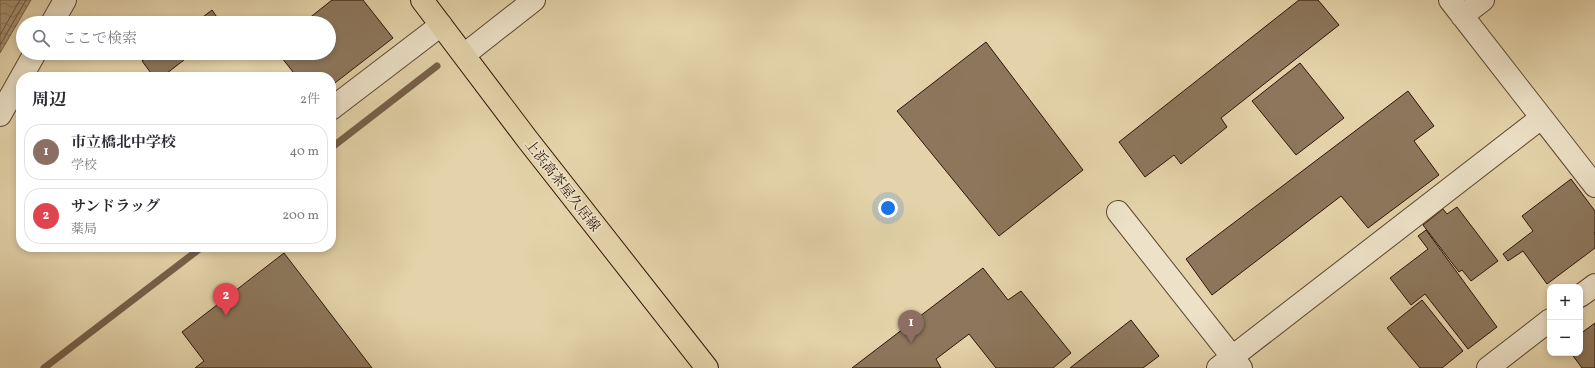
<!DOCTYPE html>
<html lang="ja">
<meta charset="utf-8">
<style>
:root{--surface:#fff;--page:#f7f7f7;--text:#2b2b33;--muted:#7c7c81;--line:#e1e1e2;--accent:#8f2418}
body{margin:0;font-family:Vollkorn,"Noto Serif JP",serif;background:var(--page);color:var(--text)}
.controls{position:absolute;right:12px;bottom:12px;display:grid;overflow:hidden;border-radius:8px;box-shadow:0 2px 6px #0003}
.controls button{width:36px;height:36px;display:grid;place-items:center;padding:0;border:0;border-bottom:1px solid var(--line);background:var(--surface);color:var(--text);font:20px sans-serif}
.you{position:absolute;left:888px;top:208px;width:14px;height:14px;margin:-10px;border:3px solid #fff;border-radius:50%;background:#1a73e8;box-shadow:0 0 0 6px #1a73e833}
.badge{display:grid;place-items:center;width:26px;height:26px;border-radius:50%;background:var(--accent);color:#fff;font-size:13px;font-weight:700}
.pin{position:absolute;translate:-50% -33px;filter:drop-shadow(0 1px 2px #0008)}
.pin::after{content:'';position:absolute;top:21px;width:14px;height:12px;background:inherit;clip-path:polygon(0 0,100% 0,50% 100%)}
.list{margin:0;padding:0;list-style:none}
h2{display:flex;justify-content:space-between;align-items:center;height:52px;margin:0;padding:0 16px;font-size:17px}
h2 small{font-size:13px;font-weight:400;color:var(--muted)}
.list li{display:grid;grid-template-columns:26px 1fr auto;gap:12px;align-items:center;box-sizing:border-box;height:56px;margin:0 8px 8px;padding:0 8px;border:1px solid var(--line);border-radius:16px}
.list b{display:block;font-size:15px;white-space:nowrap}
.list p{margin:0;font-size:13px;white-space:nowrap;color:var(--muted)}
.list em{font-size:13px;font-style:normal;color:var(--muted)}
.icon{flex:none;width:22px;height:22px;fill:none;stroke:currentColor;stroke-width:2;stroke-linecap:round;stroke-linejoin:round}
.map{position:relative;flex:none;width:1595px;height:368px;overflow:hidden}
.search{position:absolute;background:var(--surface);box-shadow:0 2px 6px #0003;left:16px;top:16px;width:320px;height:44px;display:flex;align-items:center;gap:10px;box-sizing:border-box;padding:0 14px;border-radius:22px;color:var(--muted);font-size:15px}
.panel{position:absolute;background:var(--surface);box-shadow:0 2px 6px #0003;left:16px;top:72px;width:320px;height:180px;border-radius:16px}
.map>svg:first-child{display:block}
</style>
<div class="map">
<svg width="1595" height="368" viewBox="0 0 1595 368">
<defs>
<pattern id="water-waves" width="16" height="10" patternUnits="userSpaceOnUse"><rect width="16" height="10" fill="#a69273"/><path d="M0 5q4-4 8 0t8 0" fill="none" stroke="#88765c"/></pattern>
</defs>
<rect width="100%" height="100%" fill="#e4d3aa"/>
<filter id="stains"><feTurbulence type="fractalNoise" baseFrequency=".005" numOctaves="4"/><feColorMatrix values="0 0 0 0 .2 0 0 0 0 .09 0 0 0 0 .02 0 0 0 .5 -.17"/></filter>
<radialGradient id="worn" r=".72"><stop offset=".6" stop-color="#630" stop-opacity="0"/><stop offset="1" stop-color="#630" stop-opacity=".3"/></radialGradient>
<path fill="url(#water-waves)" stroke="#766048" d="M0,0H31L0,53Z"/>
<g fill="none" stroke-linecap="round" stroke-linejoin="round">
<path stroke="#6a533e" stroke-width="1" d="M0,35L20,0
M0,45L26,0"/>
<path stroke="#766048" stroke-width="7" d="M331,148L437,66
M44,368L202,247"/>
</g>
<path fill="#8d775c" stroke="#2e1408" d="M332,0H363L393,38L331,86V77H297L278,53H329V23H303Z
M1299,0H1318L1339,25L1221,118L1227,127L1181,164L1174,155L1145,177L1119,142Z
M212,10L221,23H195Z
M986,42L1083,170L999,236L897,111Z
M153,53H193L162,77H154L142,61Z
M1300,63L1344,118L1296,155L1252,101Z
M1408,91L1434,126L1414,141L1439,175L1368,228L1341,196L1212,295L1186,259Z
M1571,179L1595,211V232L1594,233L1595,235V248L1547,284L1523,251L1508,261L1503,254L1533,231L1522,216Z
M1457,207L1498,261L1471,281L1462,270L1459,272L1423,225L1443,209L1447,214Z
M1426,230L1497,327L1468,349L1425,294L1411,305L1390,278L1428,249L1418,236Z
M284,253L372,368H195L204,361L182,332Z
M983,268L1008,300L1021,291L1071,353L1053,368H996L969,334L936,359L941,368H852Z
M1422,300L1463,351L1442,368H1420L1387,328Z
M1131,320L1159,356L1143,368H1070Z
M1595,323V368H1582L1571,353H1580V334Z"/>
<g fill="none" stroke-linecap="round" stroke-linejoin="round">
<defs>
<path id="minor" d="M1450,0L1595,186
M1462,16L1483,0
M52,23L65,0
M464,55L534,0
M331,109L441,25
M0,115L35,53
M1118,212L1241,368
M1580,296L1595,285
M1218,368L1541,118
M1488,368L1550,320"/>
<path id="major" d="M422,0L527,139L707,368"/>
</defs>
<use href="#minor" stroke="#5c4430" stroke-width="24"/>
<use href="#major" stroke="#2e1408" stroke-width="24"/>
<use href="#minor" stroke="#ede2c8" stroke-width="22"/>
<use href="#major" stroke="#e4d3aa" stroke-width="22"/>
</g>
<g text-anchor="middle" stroke-width="3.5" stroke-linejoin="round" paint-order="stroke">
<g font-size="14" fill="#2e1408" stroke="#ede2c8">
<text transform="translate(563 185) rotate(52)" y="5">上浜高茶屋久居線</text>
</g>
</g>
<rect width="100%" height="100%" filter="url(#stains)"/>
<rect width="100%" height="100%" fill="url(#worn)"/>
</svg>
<div class="controls">
<button>+</button>
<button>−</button>
</div>
<div class="you"></div>
<div class="pin badge" style="left:911px;top:343px;background:#8d6e63">1</div>
<div class="pin badge" style="left:226px;top:316px;background:#e0444e">2</div>
<div class="search"><svg class="icon" aria-label="search" viewBox="0 0 24 24"><circle cx="10" cy="10" r="6"/><path d="M15 15l6 6"/></svg>ここで検索</div>
<section class="panel">
<h2>周辺<small>2件</small></h2>
<ul class="list">
<li><span class="badge" style="background:#8d6e63">1</span><div><b>市立橋北中学校</b><p>学校</p></div><em>40 m</em></li>
<li><span class="badge" style="background:#e0444e">2</span><div><b>サンドラッグ</b><p>薬局</p></div><em>200 m</em></li>
</ul>
</section>
</div>
